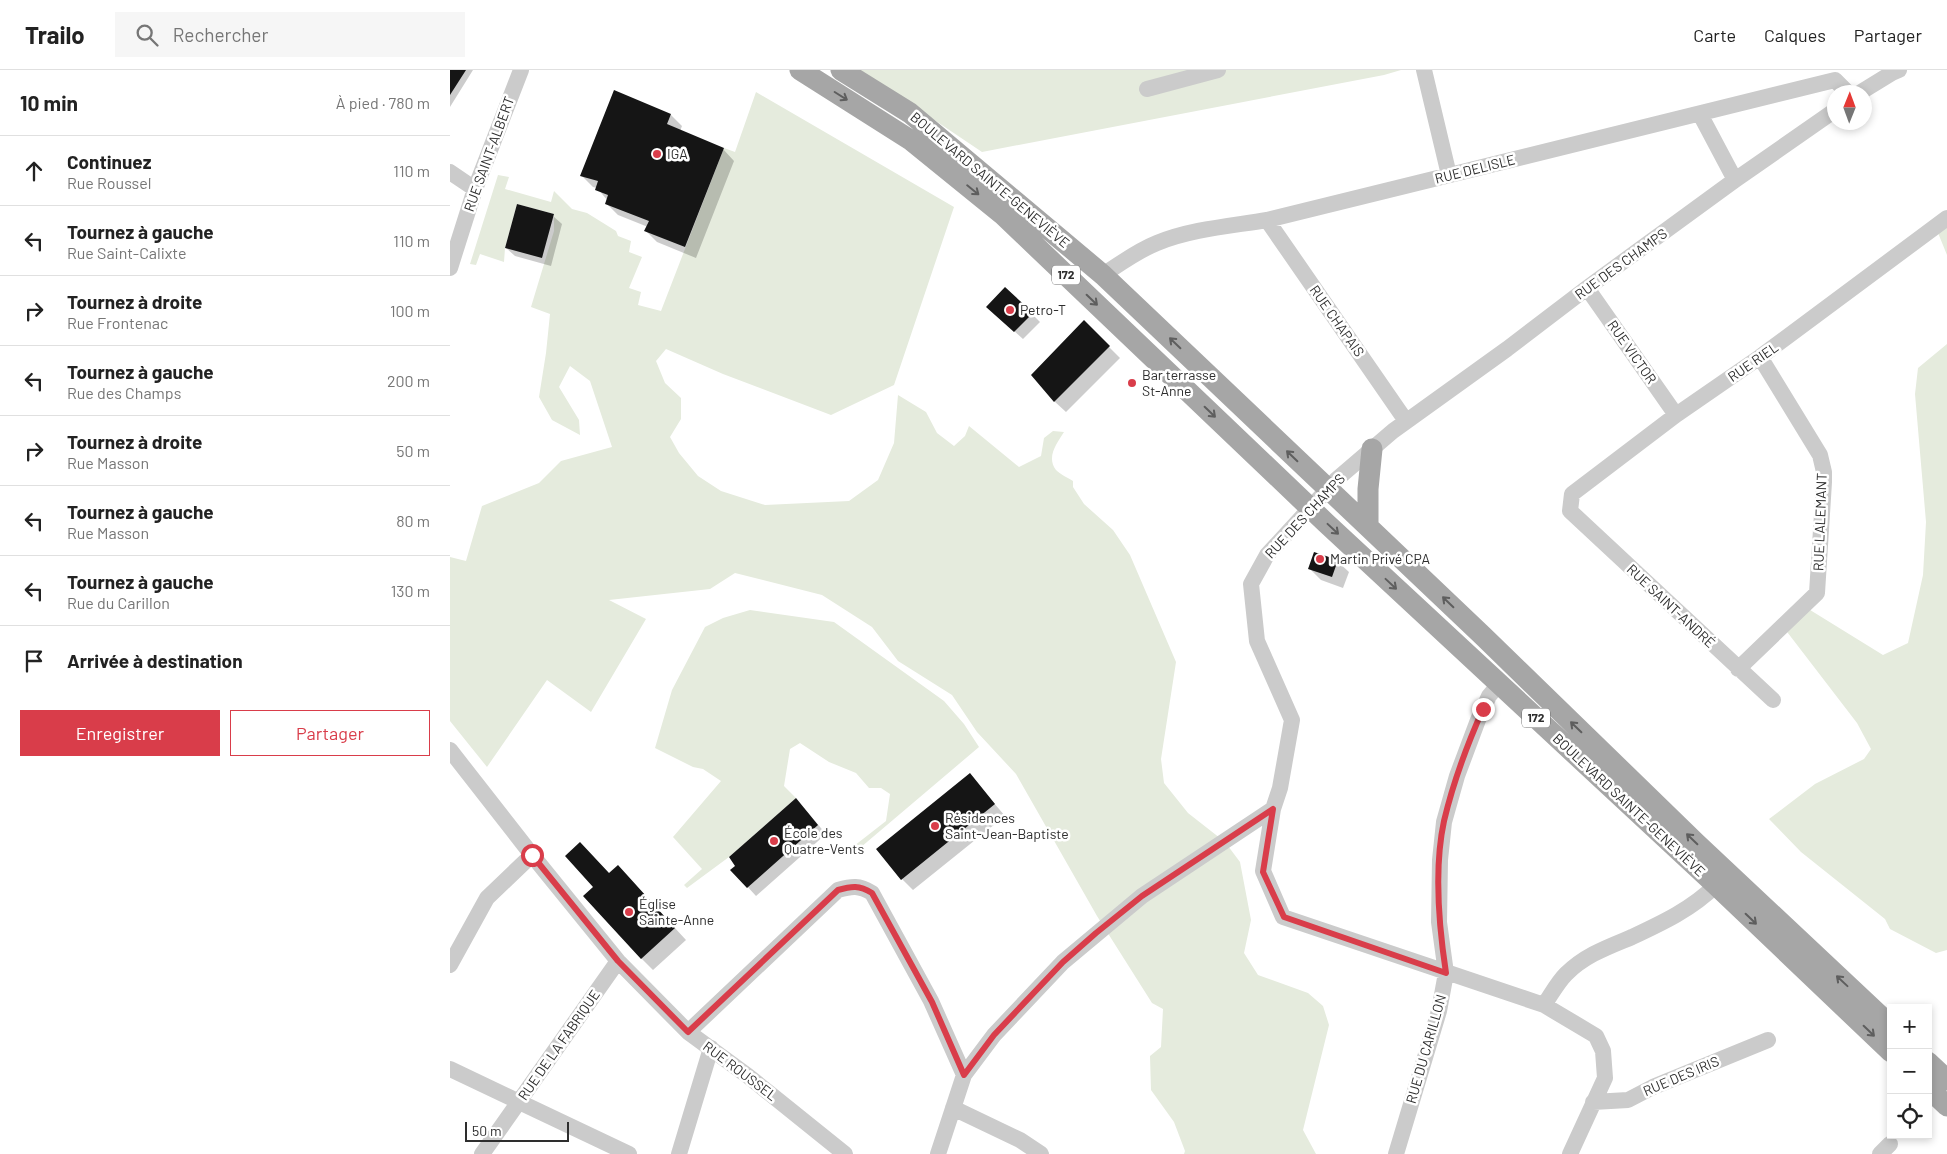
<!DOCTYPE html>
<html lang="fr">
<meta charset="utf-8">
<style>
:root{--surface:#fff;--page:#f6f6f6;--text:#222;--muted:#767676;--line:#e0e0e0;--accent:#d93d4a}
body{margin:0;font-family:Barlow,sans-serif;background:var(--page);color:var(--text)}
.controls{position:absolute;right:15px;bottom:15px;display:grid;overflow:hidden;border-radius:0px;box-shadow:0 2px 8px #0003}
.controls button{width:45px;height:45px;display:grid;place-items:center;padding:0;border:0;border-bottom:1px solid var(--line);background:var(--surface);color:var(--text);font:25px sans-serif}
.compass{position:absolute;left:1377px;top:15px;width:45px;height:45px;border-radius:50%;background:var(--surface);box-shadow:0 2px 8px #0003;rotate:1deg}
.scale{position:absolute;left:15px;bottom:12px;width:104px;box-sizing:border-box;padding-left:5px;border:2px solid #2e2e2e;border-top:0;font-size:14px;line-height:18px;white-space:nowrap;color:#2e2e2e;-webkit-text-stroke:4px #fff;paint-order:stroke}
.stop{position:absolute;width:15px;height:15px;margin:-11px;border:4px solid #d93d4a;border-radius:50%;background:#fff}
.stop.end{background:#d93d4a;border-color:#fff;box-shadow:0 1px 5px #0008}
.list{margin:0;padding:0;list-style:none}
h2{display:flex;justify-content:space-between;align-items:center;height:65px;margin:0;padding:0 20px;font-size:21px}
h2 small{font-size:16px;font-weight:400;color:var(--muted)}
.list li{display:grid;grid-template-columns:32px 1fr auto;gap:15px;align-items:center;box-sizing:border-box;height:70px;padding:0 20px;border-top:1px solid var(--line)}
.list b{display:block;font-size:19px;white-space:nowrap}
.list p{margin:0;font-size:16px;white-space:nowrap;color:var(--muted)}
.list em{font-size:16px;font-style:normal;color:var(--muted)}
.actions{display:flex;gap:10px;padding:15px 20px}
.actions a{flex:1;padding:11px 0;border:1px solid var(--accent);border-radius:0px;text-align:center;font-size:18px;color:var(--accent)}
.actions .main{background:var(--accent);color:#fff}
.icon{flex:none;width:28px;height:28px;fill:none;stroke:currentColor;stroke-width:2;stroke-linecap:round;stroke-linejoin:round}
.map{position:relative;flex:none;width:1497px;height:1084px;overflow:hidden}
header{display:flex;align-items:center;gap:30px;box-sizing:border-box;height:70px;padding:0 25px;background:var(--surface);border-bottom:1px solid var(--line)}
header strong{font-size:24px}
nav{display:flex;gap:28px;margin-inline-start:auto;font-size:18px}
.search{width:350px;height:45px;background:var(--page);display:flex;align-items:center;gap:12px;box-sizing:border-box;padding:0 18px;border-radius:0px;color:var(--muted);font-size:19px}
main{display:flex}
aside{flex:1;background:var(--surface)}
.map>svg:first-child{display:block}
</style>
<header>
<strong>Trailo</strong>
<div class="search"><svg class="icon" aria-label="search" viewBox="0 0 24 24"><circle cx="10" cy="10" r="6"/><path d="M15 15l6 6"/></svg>Rechercher</div>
<nav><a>Carte</a><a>Calques</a><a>Partager</a></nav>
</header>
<main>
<aside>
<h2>10 min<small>À pied · 780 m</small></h2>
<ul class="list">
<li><svg class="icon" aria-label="ahead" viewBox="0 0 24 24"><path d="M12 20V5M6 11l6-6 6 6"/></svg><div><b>Continuez</b><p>Rue Roussel</p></div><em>110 m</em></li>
<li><svg class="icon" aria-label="left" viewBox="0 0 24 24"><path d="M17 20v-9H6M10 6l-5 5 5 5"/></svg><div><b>Tournez à gauche</b><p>Rue Saint-Calixte</p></div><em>110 m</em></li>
<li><svg class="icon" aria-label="right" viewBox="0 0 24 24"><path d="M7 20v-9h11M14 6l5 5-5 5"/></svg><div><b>Tournez à droite</b><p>Rue Frontenac</p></div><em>100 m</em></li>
<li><svg class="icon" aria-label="left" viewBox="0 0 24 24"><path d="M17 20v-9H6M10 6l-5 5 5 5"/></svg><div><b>Tournez à gauche</b><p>Rue des Champs</p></div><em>200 m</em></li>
<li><svg class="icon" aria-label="right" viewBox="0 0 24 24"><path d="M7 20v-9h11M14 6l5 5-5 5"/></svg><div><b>Tournez à droite</b><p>Rue Masson</p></div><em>50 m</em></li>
<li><svg class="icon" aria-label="left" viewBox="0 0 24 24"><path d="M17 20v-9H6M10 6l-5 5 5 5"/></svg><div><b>Tournez à gauche</b><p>Rue Masson</p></div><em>80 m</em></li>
<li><svg class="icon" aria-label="left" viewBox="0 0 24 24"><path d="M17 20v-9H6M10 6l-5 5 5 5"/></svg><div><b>Tournez à gauche</b><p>Rue du Carillon</p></div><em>130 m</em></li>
<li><svg class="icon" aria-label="arrive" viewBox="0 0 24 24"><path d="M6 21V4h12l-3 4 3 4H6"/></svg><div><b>Arrivée à destination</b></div></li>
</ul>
<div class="actions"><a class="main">Enregistrer</a><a>Partager</a></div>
</aside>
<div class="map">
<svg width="1497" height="1084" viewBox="0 0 1497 1084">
<rect width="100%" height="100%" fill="#fff"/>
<path fill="#e5ebdd" d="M410,0H951L934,5L532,82Z
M306,22L504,137L444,315L381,345L273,304L216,279L206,291L215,313L231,328V349L220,367L229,383L248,406L271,421L315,435L399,431L428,410L444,373L448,325L476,342L487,363L504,376L515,366L519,356L569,397L591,386L594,368L603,361L614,362C607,373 596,387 606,400C610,404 618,408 623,411V417L634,434L663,460L680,485L726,592L711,689L714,713L738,743L775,772L790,792L801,850L794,883L808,905L858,923L873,936L879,955L853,1060L866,1084H734L735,1081L724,1052L701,1020L700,986L711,977L713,939L702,933L647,846L566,704L527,662L502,625L448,591L422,557L372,525L285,503L260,519L159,530L196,549L141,642L97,610L37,697L0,651V487L16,491L32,436L89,413L111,391L162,377L140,311L120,296L109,317L129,350L130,365L102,350L89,327L96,283L100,244L81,237L104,161V144L67,134L55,178L54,192L30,184L26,195L20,194L48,105L59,107L55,119L101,132L104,121L122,139L137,143L166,161L168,166L181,171L179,182L192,187L179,218L191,222L188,235L211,241L274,78L285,82Z
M1497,150V185L1486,158Z
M1497,274V880L1486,883L1440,859L1435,849L1351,782L1319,749L1365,714L1414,689L1421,679L1407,653L1331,554L1352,535L1433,585L1458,573L1473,505L1476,452L1465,324L1468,298Z
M300,540L384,552L494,631L514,654L529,677L404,783V776L436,751L440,724L431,718H419L406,703L379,692L350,673L340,679L334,716L346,728L279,787L237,818L234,815L252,799L223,767L271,711L253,699L243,697L205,678L222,620L255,557L273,548Z"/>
<path fill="#0003" d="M0,0H23L0,37Z
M221,45L232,56L230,61L273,79L284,91L246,188L207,172L196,161L198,157L168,145L157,134L158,131L147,118L143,117L132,106Z
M103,146L112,154L101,196L65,186L56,178Z
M582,244L590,252L573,269L546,245Z
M634,252L670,288L616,342L604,331Z
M887,491L899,502L893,518L871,510L860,499Z
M520,705L555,746L463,820L452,809Z
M354,738L376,764L306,826L282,800Z
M159,804L179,808L236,870L203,900L191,888L145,817Z"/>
<path fill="#151515" d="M0,0H16L0,25Z
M164,20L221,44L217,54L274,78L235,177L194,161L199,151L155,134L158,125L145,120L148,111L130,106Z
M67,134L104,144L92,188L55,178Z
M555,217L583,243L564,262L536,237Z
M634,250L660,276L604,332L581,305Z
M864,482L888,490L882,507L858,499Z
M520,703L545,734L451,810L426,779Z
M346,728L368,755L297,818L280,800L285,796L279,787Z
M130,772L159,803L168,795L225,858L191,889L133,826L143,817L115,786Z"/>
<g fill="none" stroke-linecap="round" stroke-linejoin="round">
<path stroke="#cbcbcb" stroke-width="16" d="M974,0L999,105
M697,19L768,0
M1411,22L1442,3L1449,0
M1250,44L1285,110
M0,102L25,119
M817,150L956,351
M0,198L25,119L71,0
M653,205C671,193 687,181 707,173C741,159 781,156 817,150L1385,10L1397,22
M1137,218L1226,345
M1288,599L1367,523L1374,412V402L1370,385L1310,287
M1323,630L1120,441L1122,424L1226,345L1310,287L1497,148
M0,680L82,785L168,891L238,962L298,1006L395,1084
M0,895L37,828L82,785
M1094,935C1101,925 1107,913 1116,904C1135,885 1158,877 1182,867C1212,853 1242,839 1266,815
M238,962L388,820C402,816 409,815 422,823L481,931L514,1005
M0,999L179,1084
M1143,1032L1178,1030L1203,1017L1318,970
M503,1038L570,1070L591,1084
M32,1084L168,891
M229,1084L261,978
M488,1084L514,1005L544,965L613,892L692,826L823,739
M946,1084L989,941L996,903L989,852L990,790L994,752L1007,706L1028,650L1039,626L1049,614
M1120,1084L1155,1008L1153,981L1146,966L1094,935L833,847L813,801L823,739L830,718L842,650L807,571L801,514L817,485L887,409L943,361L1057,279L1137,218L1285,110L1384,41
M1430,1084L1440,1074"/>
<path stroke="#a6a6a6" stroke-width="21" d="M350,0L462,71L552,144L876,453L1266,815L1441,982
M391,0L460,43L653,205L1033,566L1246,773L1441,956
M918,456V419L922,379
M1478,992L1497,1010
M1478,1018L1497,1036"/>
</g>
<defs><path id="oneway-shaft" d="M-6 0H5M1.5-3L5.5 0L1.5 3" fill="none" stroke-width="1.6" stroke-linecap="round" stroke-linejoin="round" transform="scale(1.25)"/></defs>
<g stroke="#5e5e5e">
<use href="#oneway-shaft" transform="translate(391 26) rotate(32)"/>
<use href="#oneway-shaft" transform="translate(523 120) rotate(39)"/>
<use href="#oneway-shaft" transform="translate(642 230) rotate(44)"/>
<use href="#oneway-shaft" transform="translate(725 273) rotate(-136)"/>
<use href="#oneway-shaft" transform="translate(760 342) rotate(44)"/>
<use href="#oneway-shaft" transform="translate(842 386) rotate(-136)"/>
<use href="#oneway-shaft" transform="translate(883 459) rotate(43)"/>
<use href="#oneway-shaft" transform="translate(941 514) rotate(43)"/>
<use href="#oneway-shaft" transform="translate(998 532) rotate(-136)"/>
<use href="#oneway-shaft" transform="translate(1126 657) rotate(-136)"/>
<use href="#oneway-shaft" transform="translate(1242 769) rotate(-136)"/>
<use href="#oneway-shaft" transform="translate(1301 849) rotate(44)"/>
<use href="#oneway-shaft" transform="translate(1392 911) rotate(-137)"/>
<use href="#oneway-shaft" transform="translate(1419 961) rotate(44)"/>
</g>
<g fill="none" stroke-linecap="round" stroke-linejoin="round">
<path stroke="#d93d4a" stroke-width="6" d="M82,785L168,891L238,962L388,820C402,816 409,815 422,823L482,932L514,1005L544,965L613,892L646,863L692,826L823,739L813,802L834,847L996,903C989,857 984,797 994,751C1003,713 1017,675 1033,639"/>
</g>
<g fill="#d93d4a" stroke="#fff" stroke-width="2">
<circle cx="207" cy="84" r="5"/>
<circle cx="560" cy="240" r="5"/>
<circle cx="682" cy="313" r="5"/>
<circle cx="870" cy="489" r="5"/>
<circle cx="485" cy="756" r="5"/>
<circle cx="324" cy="771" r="5"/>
<circle cx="179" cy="842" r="5"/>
</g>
<g text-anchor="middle" stroke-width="5" stroke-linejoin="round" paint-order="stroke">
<g fill="#fff" stroke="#6d6d6d" stroke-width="1">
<rect x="602" y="195.5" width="28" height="19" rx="4"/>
<rect x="1072" y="638.5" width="28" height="19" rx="4"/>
</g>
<g font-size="12" font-weight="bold" fill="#2e2e2e">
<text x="616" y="209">172</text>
<text x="1086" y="652">172</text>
</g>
<g font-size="14" fill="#2e2e2e" stroke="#fff">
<text transform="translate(39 84) rotate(-70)" y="5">RUE SAINT-ALBERT</text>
<text transform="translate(1025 99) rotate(-14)" y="5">RUE DELISLE</text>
<text transform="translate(540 110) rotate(40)" y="5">BOULEVARD SAINTE-GENEVIÈVE</text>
<text transform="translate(1171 194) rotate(-36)" y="5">RUE DES CHAMPS</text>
<text transform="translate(887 251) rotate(55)" y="5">RUE CHAPAIS</text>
<text transform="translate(1182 282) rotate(55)" y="5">RUE VICTOR</text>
<text transform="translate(1303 292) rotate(-35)" y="5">RUE RIEL</text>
<text transform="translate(855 446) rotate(-47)" y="5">RUE DES CHAMPS</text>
<text transform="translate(1370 452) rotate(-88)" y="5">RUE LALEMANT</text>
<text transform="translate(1221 536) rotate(43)" y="5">RUE SAINT-ANDRÉ</text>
<text transform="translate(1179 735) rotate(43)" y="5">BOULEVARD SAINTE-GENEVIÈVE</text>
<text transform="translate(109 975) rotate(-55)" y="5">RUE DE LA FABRIQUE</text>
<text transform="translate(976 979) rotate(-74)" y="5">RUE DU CARILLON</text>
<text transform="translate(290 1001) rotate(37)" y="5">RUE ROUSSEL</text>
<text transform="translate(1231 1006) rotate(-23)" y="5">RUE DES IRIS</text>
</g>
<g font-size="14" fill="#2e2e2e" stroke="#fff" text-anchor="start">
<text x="217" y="89">IGA</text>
<text x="570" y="245">Petro-T</text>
<text x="692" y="310">Bar terrasse<tspan x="692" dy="16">St-Anne</tspan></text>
<text x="880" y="494">Martin Privé CPA</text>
<text x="495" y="753">Résidences<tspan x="495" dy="16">Saint-Jean-Baptiste</tspan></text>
<text x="334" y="768">École des<tspan x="334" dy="16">Quatre-Vents</tspan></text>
<text x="189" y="839">Église<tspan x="189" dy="16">Sainte-Anne</tspan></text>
</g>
</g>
</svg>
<div class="controls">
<button>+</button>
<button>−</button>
<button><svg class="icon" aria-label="locate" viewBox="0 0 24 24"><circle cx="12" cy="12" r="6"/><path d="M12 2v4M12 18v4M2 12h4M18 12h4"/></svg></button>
</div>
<svg class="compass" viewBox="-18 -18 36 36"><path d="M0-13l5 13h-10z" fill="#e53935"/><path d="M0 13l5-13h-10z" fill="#767676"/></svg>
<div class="scale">50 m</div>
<div class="stop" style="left:82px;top:785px"></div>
<div class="stop end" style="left:1033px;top:639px"></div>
</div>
</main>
